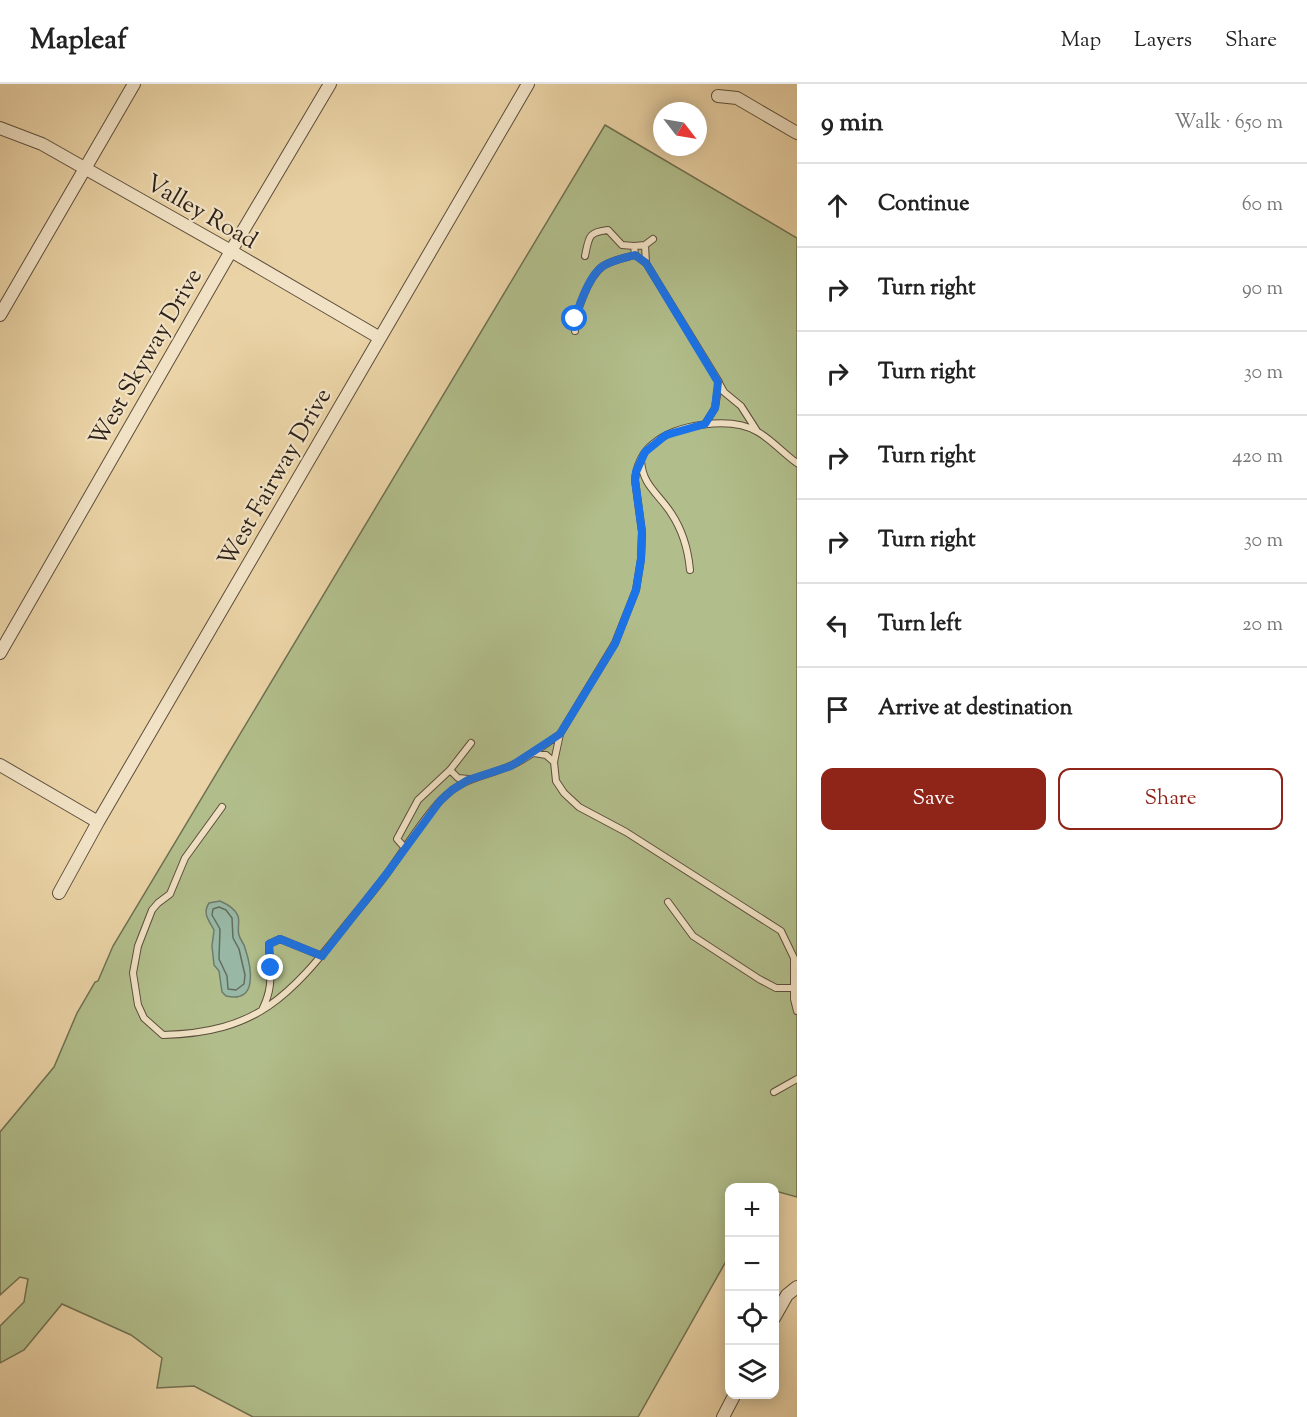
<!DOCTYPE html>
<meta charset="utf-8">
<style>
:root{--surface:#fff;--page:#f2f2f2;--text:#222;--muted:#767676;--line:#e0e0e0;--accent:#8f2418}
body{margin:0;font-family:"Sorts Mill Goudy",serif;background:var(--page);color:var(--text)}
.controls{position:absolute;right:18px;bottom:18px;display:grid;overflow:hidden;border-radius:12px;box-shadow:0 3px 15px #0003}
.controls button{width:54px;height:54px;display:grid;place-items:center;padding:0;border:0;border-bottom:2px solid var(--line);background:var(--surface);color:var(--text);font:30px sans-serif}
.compass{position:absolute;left:653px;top:18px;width:54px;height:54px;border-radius:50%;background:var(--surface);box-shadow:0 3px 15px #0003;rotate:121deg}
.stop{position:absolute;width:18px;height:18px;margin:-14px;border:4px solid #1a73e8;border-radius:50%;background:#fff}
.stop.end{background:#1a73e8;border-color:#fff;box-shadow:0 2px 6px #0008}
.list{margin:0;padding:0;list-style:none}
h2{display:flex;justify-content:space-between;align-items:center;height:78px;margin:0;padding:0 24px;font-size:26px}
h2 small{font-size:20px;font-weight:400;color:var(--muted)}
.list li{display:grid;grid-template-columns:39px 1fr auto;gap:18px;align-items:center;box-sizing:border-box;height:84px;padding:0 24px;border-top:2px solid var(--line)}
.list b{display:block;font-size:22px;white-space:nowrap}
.list em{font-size:20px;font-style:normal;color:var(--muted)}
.actions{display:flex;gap:12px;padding:18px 24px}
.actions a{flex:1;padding:14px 0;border:2px solid var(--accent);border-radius:12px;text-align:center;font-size:21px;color:var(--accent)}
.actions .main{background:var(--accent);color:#fff}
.icon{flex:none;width:33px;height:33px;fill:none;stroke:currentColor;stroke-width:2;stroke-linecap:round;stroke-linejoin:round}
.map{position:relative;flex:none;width:797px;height:1333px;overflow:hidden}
header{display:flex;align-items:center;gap:36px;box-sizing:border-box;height:84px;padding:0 30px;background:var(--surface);border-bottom:2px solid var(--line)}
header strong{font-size:28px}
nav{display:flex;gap:33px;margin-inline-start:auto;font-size:21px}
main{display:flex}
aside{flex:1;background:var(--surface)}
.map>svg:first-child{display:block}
</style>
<header>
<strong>Mapleaf</strong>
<nav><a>Map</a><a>Layers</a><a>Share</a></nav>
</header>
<main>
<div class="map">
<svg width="797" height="1333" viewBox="0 0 797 1333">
<rect width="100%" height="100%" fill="#ead3a6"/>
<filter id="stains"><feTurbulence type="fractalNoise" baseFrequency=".00333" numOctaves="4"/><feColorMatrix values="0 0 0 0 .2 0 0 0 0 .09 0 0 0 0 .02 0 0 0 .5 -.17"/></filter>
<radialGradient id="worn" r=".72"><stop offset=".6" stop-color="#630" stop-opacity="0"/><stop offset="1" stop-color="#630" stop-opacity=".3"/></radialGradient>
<path fill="#b1be8b" stroke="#707052" stroke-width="1.5" d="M605,41L797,154V1113L775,1107L774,1104H730L729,1172L638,1333H253L194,1302L157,1304L162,1274L131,1251L62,1220L24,1266L0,1279V1242L24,1218L28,1195L20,1193L0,1211V1048L54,983L77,929L95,898L98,897L113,862Z"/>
<path fill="#98b8a5" stroke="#6e7c6d" stroke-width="1.5" d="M220,817C227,820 235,824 238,832C240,838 237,845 239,851C240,856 244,859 245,864C251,882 259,920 226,912L222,908L219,887L214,881L212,862L214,846C209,836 202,830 209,819Z"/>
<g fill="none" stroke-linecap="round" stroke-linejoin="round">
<path stroke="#636d5f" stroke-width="1.5" d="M219,823L226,826L232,834L233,854L239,865L245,891L244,900L236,906L228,905L227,892L219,875L220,845L212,831L213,825Z"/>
<defs>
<path id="service" d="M645,161L646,179
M634,162L645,161L653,155
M585,172C589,153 588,148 608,146L622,161L634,162L635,171L646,179L719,298L715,324L705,340
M575,247C574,230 589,192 603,182C612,176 624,174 635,171
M719,299L724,308L741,322L757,347
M641,377C643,402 658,409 671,429C683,447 688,464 690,486
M797,379C784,370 772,356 758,348C731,332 676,340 653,360C642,368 636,383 635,396L642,448L641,475L636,506L615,559L560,650L554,678L556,697L564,709L579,723L626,748L781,847L794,874V915L797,927
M534,669L546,671L554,678
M450,686L458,694L468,695
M222,723L185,774L170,810L158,819L152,826L138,862L133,889L138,921L144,934L163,951C257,949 290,912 345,842C361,822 378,803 393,781C408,760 423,735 441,716C463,693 484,693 510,682C527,675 544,661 560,650
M405,764L397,755L418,716L450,686L471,659
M668,818L693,852L759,895L776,904H793
M262,926C275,900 269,887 269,860L280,855L322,872
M774,1008L797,995"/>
<path id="minor" d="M718,12L737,14L797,49
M0,44L42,60L231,167L380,254
M0,231L134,0
M0,569L231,167L330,0
M0,681L98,738
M59,809L98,738L528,0
M774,1234L787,1211L797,1203
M723,1333L735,1310"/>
</defs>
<use href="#service" stroke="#5d4e3c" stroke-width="8"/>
<use href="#minor" stroke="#5d4e3c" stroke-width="14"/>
<use href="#service" stroke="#f1e2c5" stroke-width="6"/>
<use href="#minor" stroke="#f1e2c5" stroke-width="12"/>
</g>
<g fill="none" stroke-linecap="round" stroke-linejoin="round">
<path stroke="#1a73e8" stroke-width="8" d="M271,884L269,860L280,855L322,872L388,788L440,717L452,706L468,696L511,682L560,650L615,560L636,506L641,475L642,448L635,396L636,388L645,368L666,351L705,340L715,324L718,298L646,179L635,171C624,174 613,176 603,182C590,190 579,221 575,235"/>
</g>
<g text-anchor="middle" stroke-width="4.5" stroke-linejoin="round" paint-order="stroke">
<g font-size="24" fill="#2e2219" stroke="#f1e2c5">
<text transform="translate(202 127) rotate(30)" y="8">Valley Road</text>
<text transform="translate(145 273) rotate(-60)" y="8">West Skyway Drive</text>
<text transform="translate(274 393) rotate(-60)" y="8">West Fairway Drive</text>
</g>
</g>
<rect width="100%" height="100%" filter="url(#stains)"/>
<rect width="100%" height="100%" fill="url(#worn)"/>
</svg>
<div class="controls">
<button>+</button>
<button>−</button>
<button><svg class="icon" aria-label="locate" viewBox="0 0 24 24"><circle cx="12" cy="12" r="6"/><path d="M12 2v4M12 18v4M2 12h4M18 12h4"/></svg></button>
<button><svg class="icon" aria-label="layers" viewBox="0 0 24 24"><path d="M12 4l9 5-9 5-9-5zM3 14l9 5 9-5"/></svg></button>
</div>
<svg class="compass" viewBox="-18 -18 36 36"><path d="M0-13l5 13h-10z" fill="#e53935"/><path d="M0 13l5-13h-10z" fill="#767676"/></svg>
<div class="stop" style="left:575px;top:235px"></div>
<div class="stop end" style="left:271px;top:884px"></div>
</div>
<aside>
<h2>9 min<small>Walk · 650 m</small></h2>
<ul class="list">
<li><svg class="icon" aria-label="ahead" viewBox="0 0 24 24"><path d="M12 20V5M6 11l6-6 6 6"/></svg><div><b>Continue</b></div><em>60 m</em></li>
<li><svg class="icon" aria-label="right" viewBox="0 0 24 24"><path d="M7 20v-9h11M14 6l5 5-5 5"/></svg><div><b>Turn right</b></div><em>90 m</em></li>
<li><svg class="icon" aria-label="right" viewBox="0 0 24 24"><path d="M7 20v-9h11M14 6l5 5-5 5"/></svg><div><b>Turn right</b></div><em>30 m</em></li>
<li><svg class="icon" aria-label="right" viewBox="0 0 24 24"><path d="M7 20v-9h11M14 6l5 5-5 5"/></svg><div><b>Turn right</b></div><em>420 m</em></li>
<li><svg class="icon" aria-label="right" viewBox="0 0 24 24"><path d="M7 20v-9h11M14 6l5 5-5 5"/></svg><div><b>Turn right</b></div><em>30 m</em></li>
<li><svg class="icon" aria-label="left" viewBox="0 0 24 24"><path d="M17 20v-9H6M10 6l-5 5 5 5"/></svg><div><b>Turn left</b></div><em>20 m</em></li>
<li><svg class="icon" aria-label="arrive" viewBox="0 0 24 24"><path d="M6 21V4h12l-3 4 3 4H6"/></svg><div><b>Arrive at destination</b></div></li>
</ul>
<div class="actions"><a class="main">Save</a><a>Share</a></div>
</aside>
</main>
